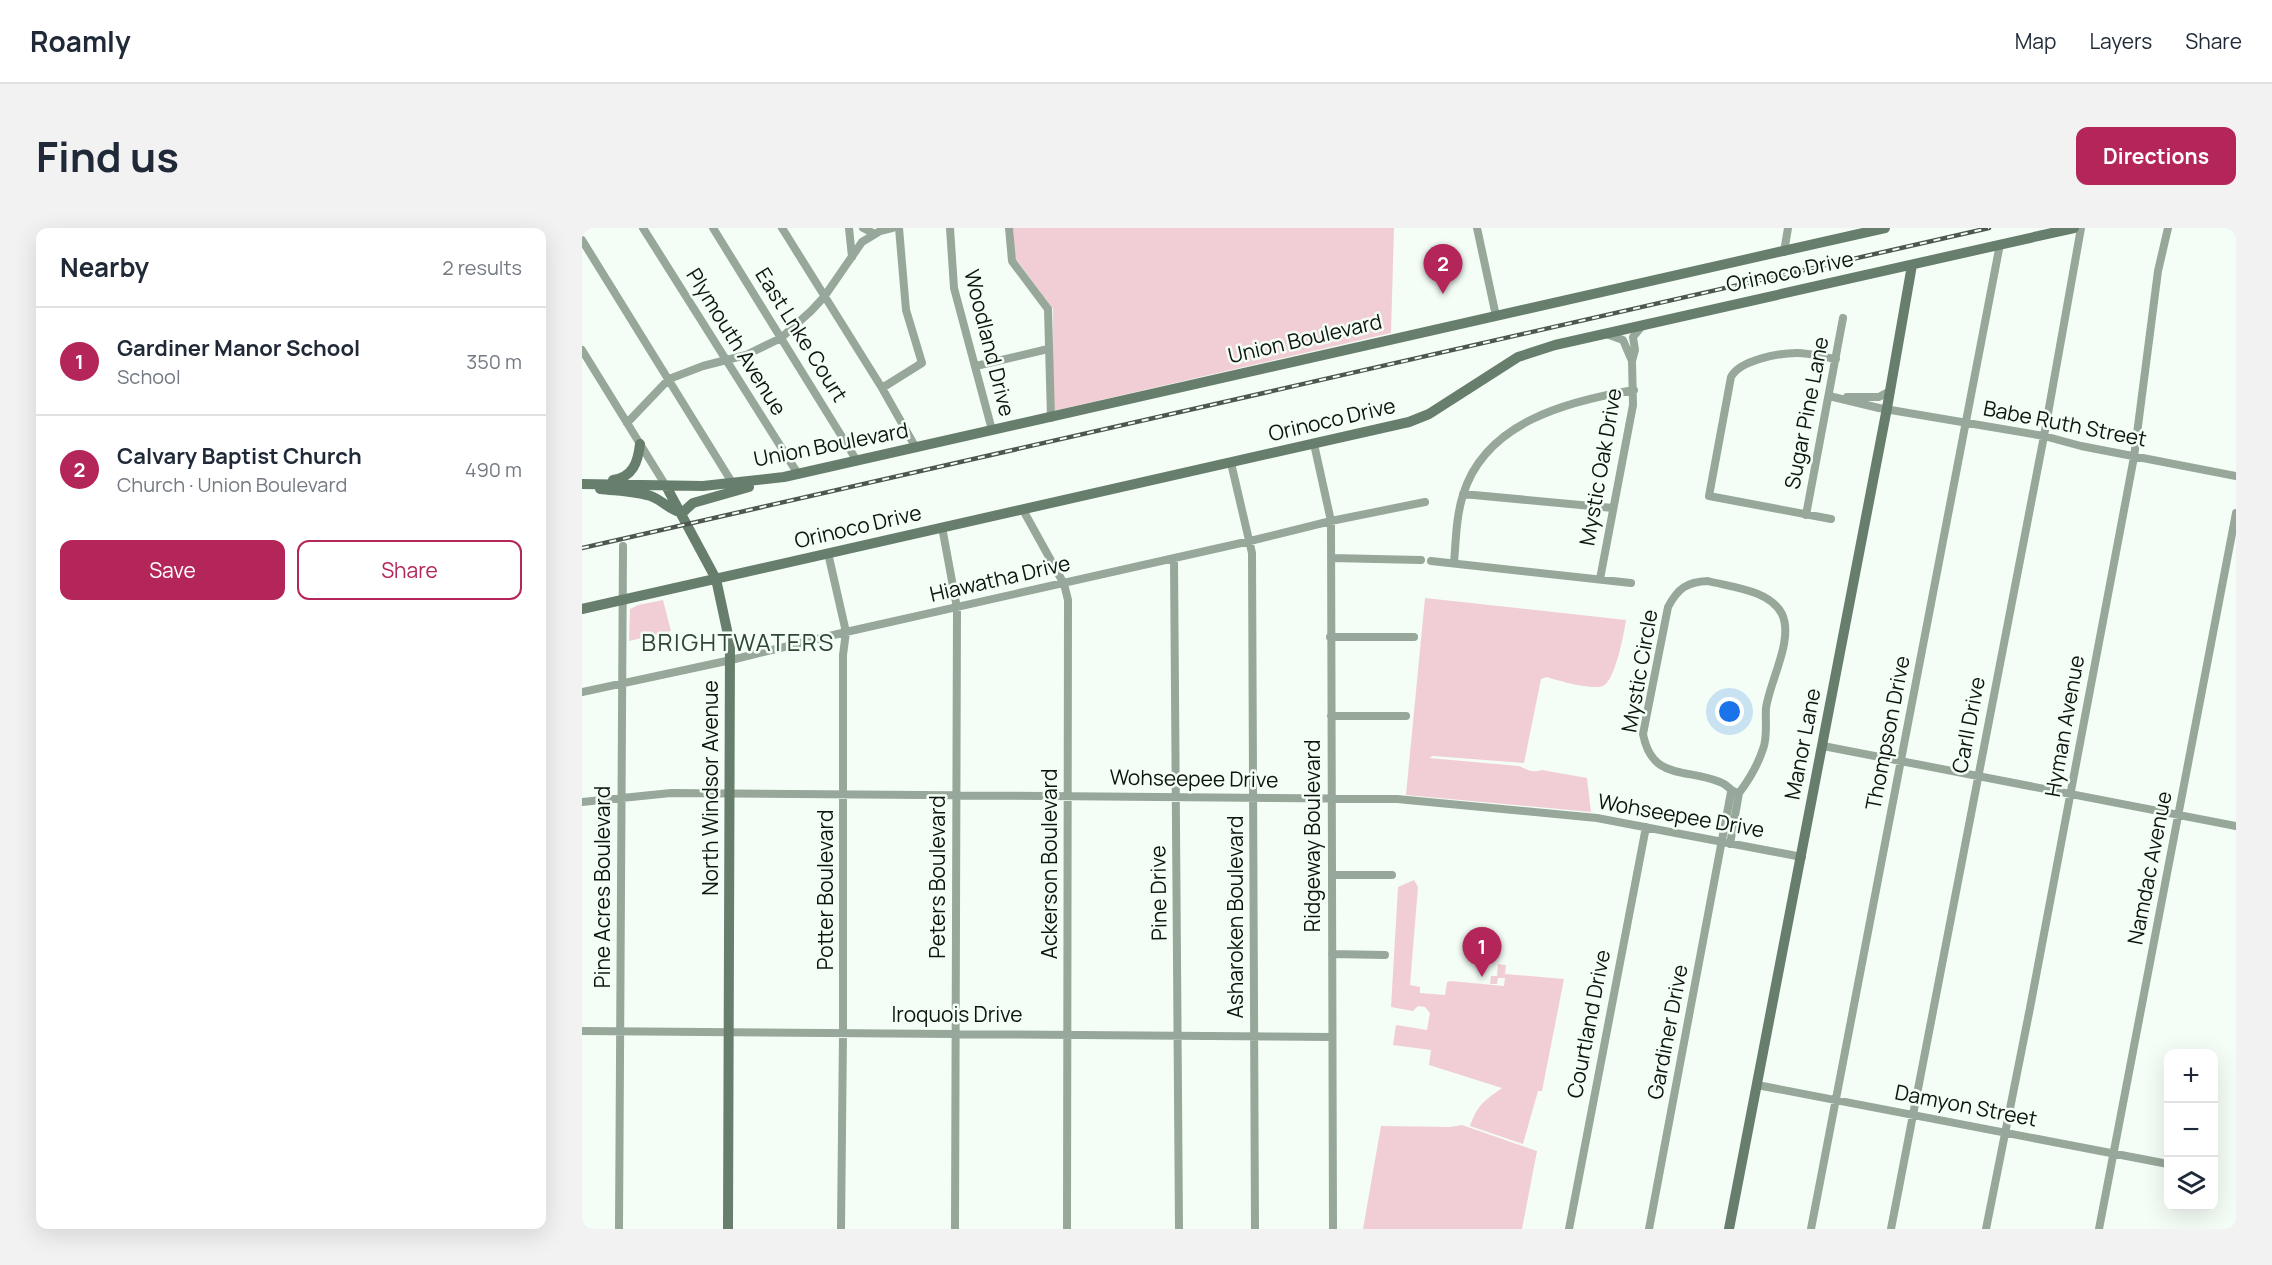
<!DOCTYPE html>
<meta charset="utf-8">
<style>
:root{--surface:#fff;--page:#f2f2f3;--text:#1f2937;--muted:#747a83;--line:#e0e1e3;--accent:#b42559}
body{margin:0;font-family:Manrope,sans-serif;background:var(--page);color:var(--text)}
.controls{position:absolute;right:18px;bottom:18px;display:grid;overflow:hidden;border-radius:12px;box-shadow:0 6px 24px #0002}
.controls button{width:54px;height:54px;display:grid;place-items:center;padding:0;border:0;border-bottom:2px solid var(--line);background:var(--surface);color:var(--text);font:30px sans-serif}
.you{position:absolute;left:1148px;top:484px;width:21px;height:21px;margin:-15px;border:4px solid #fff;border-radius:50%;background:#1a73e8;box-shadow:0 0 0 9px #1a73e833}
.badge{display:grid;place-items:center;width:39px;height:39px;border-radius:50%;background:var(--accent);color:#fff;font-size:20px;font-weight:700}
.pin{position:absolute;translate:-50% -50px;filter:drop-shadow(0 2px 3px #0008)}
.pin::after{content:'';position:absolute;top:32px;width:21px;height:18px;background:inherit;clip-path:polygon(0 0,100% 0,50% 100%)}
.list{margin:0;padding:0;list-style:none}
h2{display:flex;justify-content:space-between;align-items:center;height:78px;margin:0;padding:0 24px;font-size:26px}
h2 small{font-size:20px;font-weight:400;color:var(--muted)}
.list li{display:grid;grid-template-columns:39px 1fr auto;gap:18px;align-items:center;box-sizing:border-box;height:108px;padding:0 24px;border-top:2px solid var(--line)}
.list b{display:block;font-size:22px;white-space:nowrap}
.list p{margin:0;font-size:20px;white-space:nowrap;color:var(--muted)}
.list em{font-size:20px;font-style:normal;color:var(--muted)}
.actions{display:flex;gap:12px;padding:18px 24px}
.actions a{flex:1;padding:14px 0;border:2px solid var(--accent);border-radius:12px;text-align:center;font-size:21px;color:var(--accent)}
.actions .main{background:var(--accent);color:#fff}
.icon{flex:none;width:33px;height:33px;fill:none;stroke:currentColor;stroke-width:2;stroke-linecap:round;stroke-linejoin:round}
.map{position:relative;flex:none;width:1654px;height:1001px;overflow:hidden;border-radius:12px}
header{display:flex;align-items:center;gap:36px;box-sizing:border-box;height:84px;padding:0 30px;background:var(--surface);border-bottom:2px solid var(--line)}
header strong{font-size:28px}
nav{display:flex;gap:33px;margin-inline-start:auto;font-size:21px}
.intro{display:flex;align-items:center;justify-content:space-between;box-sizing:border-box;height:144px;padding:0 36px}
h1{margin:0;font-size:42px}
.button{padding:15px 27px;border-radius:12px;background:var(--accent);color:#fff;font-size:21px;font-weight:700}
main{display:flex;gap:36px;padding:0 36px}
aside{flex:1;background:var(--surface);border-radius:12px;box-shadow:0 6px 24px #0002}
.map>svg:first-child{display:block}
</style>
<header>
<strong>Roamly</strong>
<nav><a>Map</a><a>Layers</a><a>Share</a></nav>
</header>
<div class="intro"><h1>Find us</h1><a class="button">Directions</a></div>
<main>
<aside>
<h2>Nearby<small>2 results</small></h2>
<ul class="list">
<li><span class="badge">1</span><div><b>Gardiner Manor School</b><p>School</p></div><em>350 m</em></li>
<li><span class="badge">2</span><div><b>Calvary Baptist Church</b><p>Church · Union Boulevard</p></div><em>490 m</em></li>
</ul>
<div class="actions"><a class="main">Save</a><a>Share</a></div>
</aside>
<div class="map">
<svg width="1654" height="1001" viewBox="0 0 1654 1001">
<rect width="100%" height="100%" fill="#f4fef6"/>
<path fill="#f1ced5" d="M431,0H812L809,105L471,183V81L433,30Z
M843,370L1044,392C1042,406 1033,453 1021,458C1009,462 977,453 965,449L959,451L942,535L851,528L847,530L937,538C947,542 949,545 960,542L1005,550L1009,584L824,567Z
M81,372L89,403L47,413L48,381L56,377Z
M832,652L836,659L828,757L838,759V765L863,767L865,754L868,753L922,758L923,750H916L915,756H908L909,748H915L916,736L924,737L923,746L982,751L960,863H956L941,916L888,898C896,876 902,873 920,860L847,837L849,822L811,817L814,797L845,802L848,785L843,779L836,778L831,783L809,779L816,659Z
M880,897L955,923L940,1001H781L799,898L868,899Z"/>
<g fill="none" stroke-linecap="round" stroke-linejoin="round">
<path stroke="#97a79a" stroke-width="8" d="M61,0L216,246
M131,0L275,233
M200,0L300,160L334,220
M267,0L270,29
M281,0L293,6
M368,0L372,60L410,202
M427,0L430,33L466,81L469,190
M895,0L914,88
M0,12L151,256
M1202,24L1206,0
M1027,107L1041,112L1050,133L1053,122L1051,109L1060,98
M0,122L84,258
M394,138L466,121
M300,160L340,135L324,82L317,0
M1247,168L1297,180L1462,208L1499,218L1654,248
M1265,169H1297L1308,163
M45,195L87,151L121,138L164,127L199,110L229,83L242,69L280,14L298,3L310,0
M732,216L749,293L751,1001
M649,235L670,325L673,1001
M881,266L1031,280
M441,282L482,356L486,372L485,1001
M1224,287L1261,90
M1249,291L1127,268L1149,149C1158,132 1197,125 1215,125C1228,125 1241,129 1254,131
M360,299L375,380L373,1001
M246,325L264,404L261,427V804L259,1001
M592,330L597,1001
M749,330L839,332
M849,333L1049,355
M872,335C874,312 874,289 881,267C903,194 986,173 1052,162
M1018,351L1051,177L1050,133
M1126,353C1149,359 1188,362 1200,386C1212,412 1188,452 1184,480C1183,493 1186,508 1181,521C1176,536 1167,552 1157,565C1148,564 1147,557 1138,554C1104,540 1070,553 1061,506L1086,379C1096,360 1105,354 1126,353Z
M748,409H832
M0,464L149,432L264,404L668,313L749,293L843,274
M749,488H824
M1241,518L1654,598
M0,574L89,565L815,571L1015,590L1220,629
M1148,616L1157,565
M750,647H810
M750,726L803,727
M0,803L750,809
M1175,857L1586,936
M37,1001L41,318
M987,1001L1064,599
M1067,1001L1149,564
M1229,1001L1418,16
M1309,1001L1462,208L1499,0
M1404,1001L1448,780L1552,229L1576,43L1586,0
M1517,1001L1654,285"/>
<path stroke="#687e6d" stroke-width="10" d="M31,252C51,249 56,234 58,216
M0,256L121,258L202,249L1303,0
M84,258L134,351L148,416L146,1001
M18,261C34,263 55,263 71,269C82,274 88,282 100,285L111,275L167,259
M0,381L827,194L847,186L936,129L973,117L1492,0
M1147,1001L1305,180L1330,37"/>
<defs>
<path id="rail" d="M0,320L1407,0"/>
</defs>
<use href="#rail" stroke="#4d574f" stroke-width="4.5"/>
<use href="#rail" stroke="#f4fef6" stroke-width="2" stroke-dasharray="7" stroke-linecap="butt"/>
</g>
<g text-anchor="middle" stroke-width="5" stroke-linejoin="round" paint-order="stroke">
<g font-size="21" fill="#0c150e" stroke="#f4fef6">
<text transform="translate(1208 44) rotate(-12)" y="7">Orinoco Drive</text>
<text transform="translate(219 107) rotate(58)" y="7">East Lnke Court</text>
<text transform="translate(723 111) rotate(-13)" y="7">Union Boulevard</text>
<text transform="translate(154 114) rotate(58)" y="7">Plymouth Avenue</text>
<text transform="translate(407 115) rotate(76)" y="7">Woodland Drive</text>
<text transform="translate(1225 185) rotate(-79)" y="7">Sugar Pine Lane</text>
<text transform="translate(750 192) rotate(-13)" y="7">Orinoco Drive</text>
<text transform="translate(1483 196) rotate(11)" y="7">Babe Ruth Street</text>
<text transform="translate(249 217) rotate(-11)" y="7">Union Boulevard</text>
<text transform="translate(1019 239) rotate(-80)" y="7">Mystic Oak Drive</text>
<text transform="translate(276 299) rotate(-13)" y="7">Orinoco Drive</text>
<text transform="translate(418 351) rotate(-13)" y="7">Hiawatha Drive</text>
<text transform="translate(1058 443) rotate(-80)" y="7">Mystic Circle</text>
<text transform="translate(1387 497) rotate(-79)" y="7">Carll Drive</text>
<text transform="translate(1483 498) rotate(-80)" y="7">Hyman Avenue</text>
<text transform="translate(1306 505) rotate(-79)" y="7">Thompson Drive</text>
<text transform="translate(1221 516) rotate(-79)" y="7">Manor Lane</text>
<text transform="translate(612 551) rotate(1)" y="7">Wohseepee Drive</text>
<text transform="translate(129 560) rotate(-90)" y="7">North Windsor Avenue</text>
<text transform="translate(1099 588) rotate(10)" y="7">Wohseepee Drive</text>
<text transform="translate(731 608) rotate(-90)" y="7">Ridgeway Boulevard</text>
<text transform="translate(468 636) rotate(-90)" y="7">Ackerson Boulevard</text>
<text transform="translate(1568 640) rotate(-79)" y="7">Namdac Avenue</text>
<text transform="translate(356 649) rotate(-90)" y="7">Peters Boulevard</text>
<text transform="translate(21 659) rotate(-90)" y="7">Pine Acres Boulevard</text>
<text transform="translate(244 662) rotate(-90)" y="7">Potter Boulevard</text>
<text transform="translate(577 665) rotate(-91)" y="7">Pine Drive</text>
<text transform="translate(654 689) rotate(-90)" y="7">Asharoken Boulevard</text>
<text x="375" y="794">Iroquois Drive</text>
<text transform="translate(1007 796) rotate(-79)" y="7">Courtland Drive</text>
<text transform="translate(1086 804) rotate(-79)" y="7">Gardiner Drive</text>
<text transform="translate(1384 878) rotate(11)" y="7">Damyon Street</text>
</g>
<g font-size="24" letter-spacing="1.5" fill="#304635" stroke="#f4fef6">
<text x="156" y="423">BRIGHTWATERS</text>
</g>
</g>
</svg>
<div class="controls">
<button>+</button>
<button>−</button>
<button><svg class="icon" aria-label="layers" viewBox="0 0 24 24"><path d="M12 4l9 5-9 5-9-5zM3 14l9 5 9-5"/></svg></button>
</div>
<div class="you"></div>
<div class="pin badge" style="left:900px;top:749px">1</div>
<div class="pin badge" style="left:861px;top:66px">2</div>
</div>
</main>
